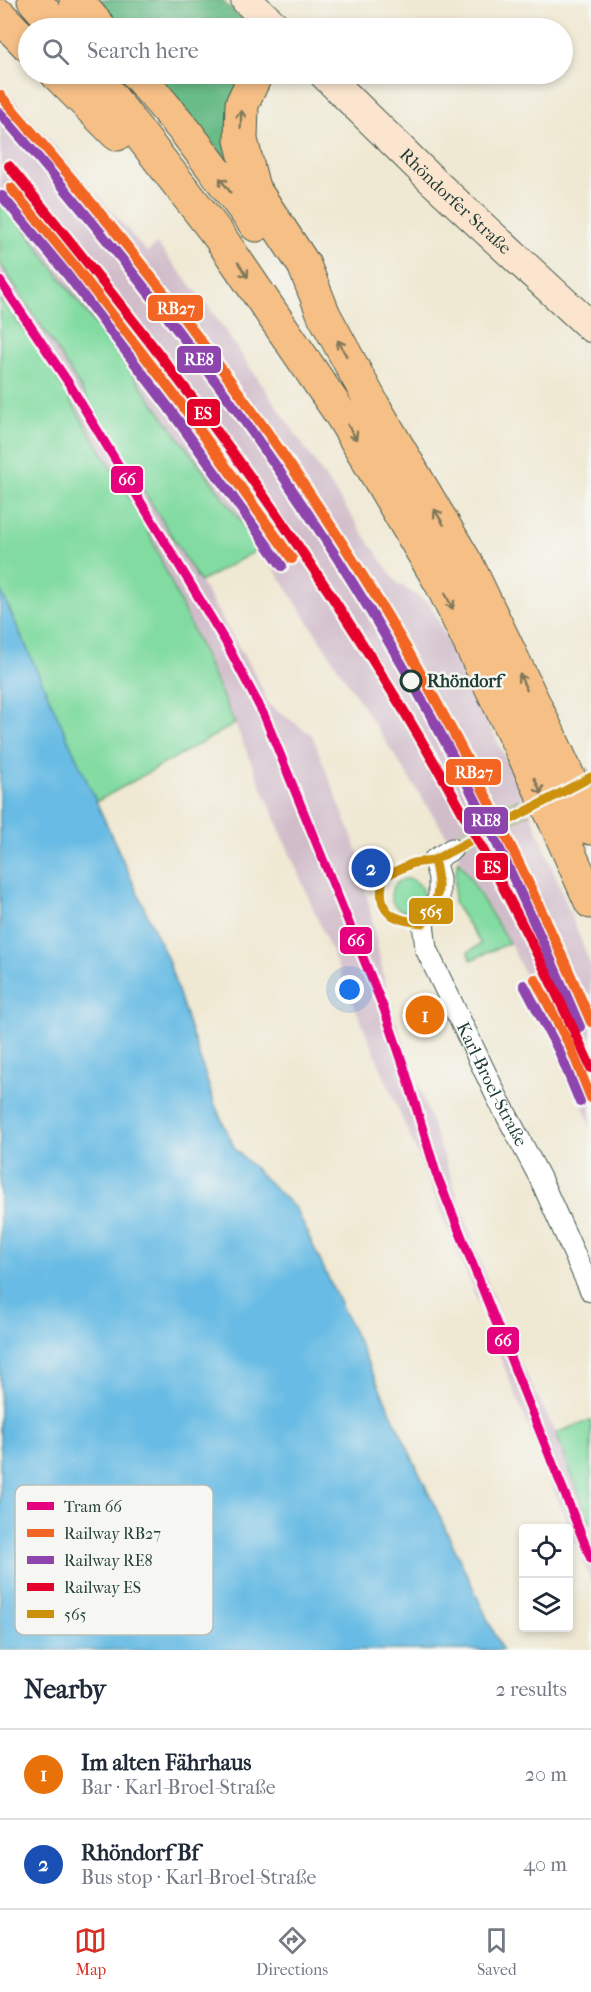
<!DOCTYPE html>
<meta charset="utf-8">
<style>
:root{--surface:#fff;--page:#f6f6f7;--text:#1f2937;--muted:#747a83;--line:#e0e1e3;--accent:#d93025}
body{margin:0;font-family:"IM FELL French Canon",serif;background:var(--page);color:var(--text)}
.controls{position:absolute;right:18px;bottom:18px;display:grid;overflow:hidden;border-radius:6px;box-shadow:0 3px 9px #0003}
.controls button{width:54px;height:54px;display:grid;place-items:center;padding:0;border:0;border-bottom:2px solid var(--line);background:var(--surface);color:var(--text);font:30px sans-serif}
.you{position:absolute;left:350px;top:990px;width:21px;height:21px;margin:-15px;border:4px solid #fff;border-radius:50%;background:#1a73e8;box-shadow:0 0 0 9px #1a73e833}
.badge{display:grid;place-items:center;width:39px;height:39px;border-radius:50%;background:var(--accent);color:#fff;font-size:20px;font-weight:700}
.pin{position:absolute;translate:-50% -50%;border:3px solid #fff;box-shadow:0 2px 6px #0006}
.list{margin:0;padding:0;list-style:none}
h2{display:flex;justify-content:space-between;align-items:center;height:78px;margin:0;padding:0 24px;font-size:26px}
h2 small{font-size:20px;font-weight:400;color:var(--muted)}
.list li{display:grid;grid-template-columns:39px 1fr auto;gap:18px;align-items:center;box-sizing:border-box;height:90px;padding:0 24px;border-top:2px solid var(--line)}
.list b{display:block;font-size:22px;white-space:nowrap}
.list p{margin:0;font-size:20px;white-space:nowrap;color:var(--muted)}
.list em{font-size:20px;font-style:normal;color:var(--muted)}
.icon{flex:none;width:33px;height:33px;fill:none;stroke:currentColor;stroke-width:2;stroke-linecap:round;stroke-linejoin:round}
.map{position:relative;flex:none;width:591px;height:1650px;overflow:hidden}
.search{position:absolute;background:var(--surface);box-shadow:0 3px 9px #0003;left:18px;right:18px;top:18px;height:66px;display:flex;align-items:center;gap:15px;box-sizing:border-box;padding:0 21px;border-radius:33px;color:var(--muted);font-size:22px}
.sheet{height:258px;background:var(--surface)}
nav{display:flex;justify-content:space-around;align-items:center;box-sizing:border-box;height:84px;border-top:2px solid var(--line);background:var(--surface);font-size:16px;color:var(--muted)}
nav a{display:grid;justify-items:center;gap:3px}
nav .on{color:var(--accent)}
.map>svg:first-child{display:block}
</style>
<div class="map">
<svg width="591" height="1650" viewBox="0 0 591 1650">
<rect width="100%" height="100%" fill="#f6f6f2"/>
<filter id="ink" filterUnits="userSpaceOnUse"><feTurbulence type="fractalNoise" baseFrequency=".0167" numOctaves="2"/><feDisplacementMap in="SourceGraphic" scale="12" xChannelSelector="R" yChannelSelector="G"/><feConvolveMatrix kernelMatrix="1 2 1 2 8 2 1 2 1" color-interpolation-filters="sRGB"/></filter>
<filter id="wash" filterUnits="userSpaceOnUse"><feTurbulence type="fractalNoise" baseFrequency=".008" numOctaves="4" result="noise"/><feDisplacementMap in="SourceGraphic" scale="24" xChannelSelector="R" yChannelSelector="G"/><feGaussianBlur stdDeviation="1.35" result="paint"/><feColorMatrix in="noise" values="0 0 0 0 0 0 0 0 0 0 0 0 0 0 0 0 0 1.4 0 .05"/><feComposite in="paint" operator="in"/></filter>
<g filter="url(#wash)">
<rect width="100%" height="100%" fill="#efe8d2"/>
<path fill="#d1bdca" d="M0,84L147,252L157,244L209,307L397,583L430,604L524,796L591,966V1127L569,1071L510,943L444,832L260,547L0,196Z
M0,263L14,281L160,514L256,676L269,705L312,735L358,852L388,998L506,1334L556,1433L591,1525V1581L427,1177L235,724L143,520L39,349L0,297Z"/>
<path fill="#82dba1" stroke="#508c6a" stroke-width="1.5" d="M0,196L260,547L254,552L200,582L52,342L0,263Z
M0,299L39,349L143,520L235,724L96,802L0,589Z
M459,860L509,943L471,960L468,952L481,944L454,903L455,874Z
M391 895a16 16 0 1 1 32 0a16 16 0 1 1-32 0Z
M591,1420V1525L556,1433Z"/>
<path fill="#69bb87" stroke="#447c5e" stroke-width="1.5" d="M92,0H221L253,28H116Z
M154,74H245L227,124L226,159Z"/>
<path fill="#68bbe4" stroke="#447c8c" stroke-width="1.5" d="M0,589L168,960L215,1105L235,1149L296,1209L502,1650H0Z"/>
</g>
<g filter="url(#ink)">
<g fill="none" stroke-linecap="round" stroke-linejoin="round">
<path stroke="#c5c6b2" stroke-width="21" stroke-dasharray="21 10" stroke-linecap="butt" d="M452,849L591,777"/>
<defs>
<g id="minor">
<path id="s1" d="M452,849L434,860L439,878V898L423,923L426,949L497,1097L540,1178L591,1291"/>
</g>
<g id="secondary">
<path d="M246,0L277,28"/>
<path id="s2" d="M324,74L434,182L591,327"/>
</g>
<path id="trunk" d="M34,0L58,28
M76,0L100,28
M0,16L28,45
M57,74L117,134
M93,74L219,236L342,416L441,583L522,751
M137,74L186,132L256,225
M256,74L242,104L241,140L253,188L304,265L324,315L374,407L469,568L549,735
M581,804L591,828
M555,821L591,902"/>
</defs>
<use href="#minor" stroke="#3e574c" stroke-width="23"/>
<use href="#secondary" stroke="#3e574c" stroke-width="32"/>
<use href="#trunk" stroke="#3e574c" stroke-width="35"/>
<use href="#minor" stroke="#fff" stroke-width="21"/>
<use href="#secondary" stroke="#fbe5cf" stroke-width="30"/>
<use href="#trunk" stroke="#f5bf86" stroke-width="33"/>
<defs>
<path id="trunk-bridge" d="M549,735L581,804
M522,751L555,821"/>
</defs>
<use href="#trunk-bridge" stroke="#3e574c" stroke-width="35" stroke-linecap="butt"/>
<use href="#trunk-bridge" stroke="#f5bf86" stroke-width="33"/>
<defs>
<path id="bus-1" d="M434,860C441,887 440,900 423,923C390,920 376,912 383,877L413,863Z
M434,860L591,777"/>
</defs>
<use href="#bus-1" stroke="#f6f6f2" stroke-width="14"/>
<use href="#bus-1" stroke="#cc910a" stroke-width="9"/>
<defs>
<path id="rail-1" d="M0,95C143,258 275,429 387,615C465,746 531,882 591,1022
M11,188L75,266L179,401L292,559
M535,979L570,1046L591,1098"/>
<path id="rail-2" d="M0,113C163,300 312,499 431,716C487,817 535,921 580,1027
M2,196L66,273L169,408L282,566
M524,985L559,1051L580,1102"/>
<path id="rail-3" d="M9,166C106,285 202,405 288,531C404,700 507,881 591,1068"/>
</defs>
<use href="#rail-1" stroke="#f6f6f2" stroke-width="15"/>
<use href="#rail-2" stroke="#f6f6f2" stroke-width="15"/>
<use href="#rail-3" stroke="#f6f6f2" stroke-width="15"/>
<use href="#rail-1" stroke="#f26522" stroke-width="10"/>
<use href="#rail-2" stroke="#8e44ad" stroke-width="10"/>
<use href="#rail-3" stroke="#e4002b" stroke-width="10"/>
<defs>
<path id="tram-1" d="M0,281L70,385L225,641L264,715L384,1009L404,1067L436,1173L591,1559"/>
</defs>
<use href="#tram-1" stroke="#f6f6f2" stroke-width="14"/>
<use href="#tram-1" stroke="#e5007d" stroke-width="9"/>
</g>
<defs><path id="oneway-shaft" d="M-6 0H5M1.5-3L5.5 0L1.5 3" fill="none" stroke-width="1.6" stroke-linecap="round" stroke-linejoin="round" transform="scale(1.5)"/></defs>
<g stroke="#7f7859">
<use href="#oneway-shaft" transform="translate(241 119) rotate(-88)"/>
<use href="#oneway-shaft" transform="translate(225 185) rotate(-127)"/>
<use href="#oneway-shaft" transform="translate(243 270) rotate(56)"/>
<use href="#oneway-shaft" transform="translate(342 348) rotate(-119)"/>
<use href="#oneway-shaft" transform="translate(352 432) rotate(59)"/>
<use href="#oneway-shaft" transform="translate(439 517) rotate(-121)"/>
<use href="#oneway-shaft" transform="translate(449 601) rotate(64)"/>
<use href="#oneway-shaft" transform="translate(523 682) rotate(-115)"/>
<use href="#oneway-shaft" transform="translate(538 786) rotate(65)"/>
</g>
</g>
<circle fill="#f6f6f2" stroke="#1f3d34" stroke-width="3" cx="411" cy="681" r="10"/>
<g text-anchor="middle" stroke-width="5" stroke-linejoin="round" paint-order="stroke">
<g font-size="18" fill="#1f3d34" stroke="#f6f6f2">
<text dy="6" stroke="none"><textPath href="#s2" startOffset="183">Rhöndorfer Straße</textPath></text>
<text dy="6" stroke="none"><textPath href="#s1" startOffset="266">Karl-Broel-Straße</textPath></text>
</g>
<g font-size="18" font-weight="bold" fill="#1f3d34" stroke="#f6f6f2" text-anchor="start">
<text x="427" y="687">Rhöndorf</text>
</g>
</g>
<rect x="15" y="1485" width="198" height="150" rx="9" fill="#f6f6f2" stroke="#b6beb9" stroke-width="1.5"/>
<rect x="27" y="1502" width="27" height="8" fill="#e5007d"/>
<rect x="27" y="1529" width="27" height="8" fill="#f26522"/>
<rect x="27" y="1556" width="27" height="8" fill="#8e44ad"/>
<rect x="27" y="1583" width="27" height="8" fill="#e4002b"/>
<rect x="27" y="1610" width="27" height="8" fill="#cc910a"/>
<g font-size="16" fill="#1f3d34">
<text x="64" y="1512">Tram 66</text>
<text x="64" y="1539">Railway RB27</text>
<text x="64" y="1566">Railway RE8</text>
<text x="64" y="1593">Railway ES</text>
<text x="64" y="1620">565</text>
</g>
<g stroke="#f6f6f2" stroke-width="2">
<rect x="147" y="294" width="57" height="28" rx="6" fill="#f26522"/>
<rect x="176" y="345" width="46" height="29" rx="6" fill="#8e44ad"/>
<rect x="186" y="398" width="35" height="29" rx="6" fill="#e4002b"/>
<rect x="110" y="465" width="34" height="29" rx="6" fill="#e5007d"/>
<rect x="445" y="758" width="57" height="28" rx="6" fill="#f26522"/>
<rect x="463" y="806" width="46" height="29" rx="6" fill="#8e44ad"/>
<rect x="475" y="852" width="34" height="29" rx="6" fill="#e4002b"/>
<rect x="408" y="897" width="46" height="28" rx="6" fill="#cc910a"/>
<rect x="339" y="926" width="34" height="29" rx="6" fill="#e5007d"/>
<rect x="486" y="1326" width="34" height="29" rx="6" fill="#e5007d"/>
</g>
<g font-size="16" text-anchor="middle" font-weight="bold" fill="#fff">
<text x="176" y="314">RB27</text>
<text x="199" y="365">RE8</text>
<text x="203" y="419">ES</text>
<text x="127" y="485">66</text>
<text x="474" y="778">RB27</text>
<text x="486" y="826">RE8</text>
<text x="492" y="873">ES</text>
<text x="431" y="917">565</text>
<text x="356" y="946">66</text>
<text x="503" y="1346">66</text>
</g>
</svg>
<div class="controls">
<button><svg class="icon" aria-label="locate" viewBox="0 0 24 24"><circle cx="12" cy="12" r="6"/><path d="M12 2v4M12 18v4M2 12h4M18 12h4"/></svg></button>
<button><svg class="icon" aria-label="layers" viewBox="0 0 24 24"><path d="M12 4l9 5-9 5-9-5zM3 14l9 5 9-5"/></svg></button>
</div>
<div class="you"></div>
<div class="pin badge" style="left:425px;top:1015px;background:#e8710a">1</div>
<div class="pin badge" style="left:371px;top:868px;background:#1a4fb4">2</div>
<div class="search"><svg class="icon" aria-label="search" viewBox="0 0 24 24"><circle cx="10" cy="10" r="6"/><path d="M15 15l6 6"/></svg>Search here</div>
</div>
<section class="sheet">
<h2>Nearby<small>2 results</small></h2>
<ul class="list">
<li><span class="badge" style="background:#e8710a">1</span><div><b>Im alten Fährhaus</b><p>Bar · Karl-Broel-Straße</p></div><em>20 m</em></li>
<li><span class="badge" style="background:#1a4fb4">2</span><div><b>Rhöndorf Bf</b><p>Bus stop · Karl-Broel-Straße</p></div><em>40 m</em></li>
</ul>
</section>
<nav>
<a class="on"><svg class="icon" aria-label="map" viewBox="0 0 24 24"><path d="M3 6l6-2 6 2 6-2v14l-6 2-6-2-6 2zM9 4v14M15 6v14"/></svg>Map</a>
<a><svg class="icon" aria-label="directions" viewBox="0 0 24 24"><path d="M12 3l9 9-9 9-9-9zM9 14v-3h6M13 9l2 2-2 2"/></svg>Directions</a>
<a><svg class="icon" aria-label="saved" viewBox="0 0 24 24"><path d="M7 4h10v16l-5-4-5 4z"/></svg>Saved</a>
</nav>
